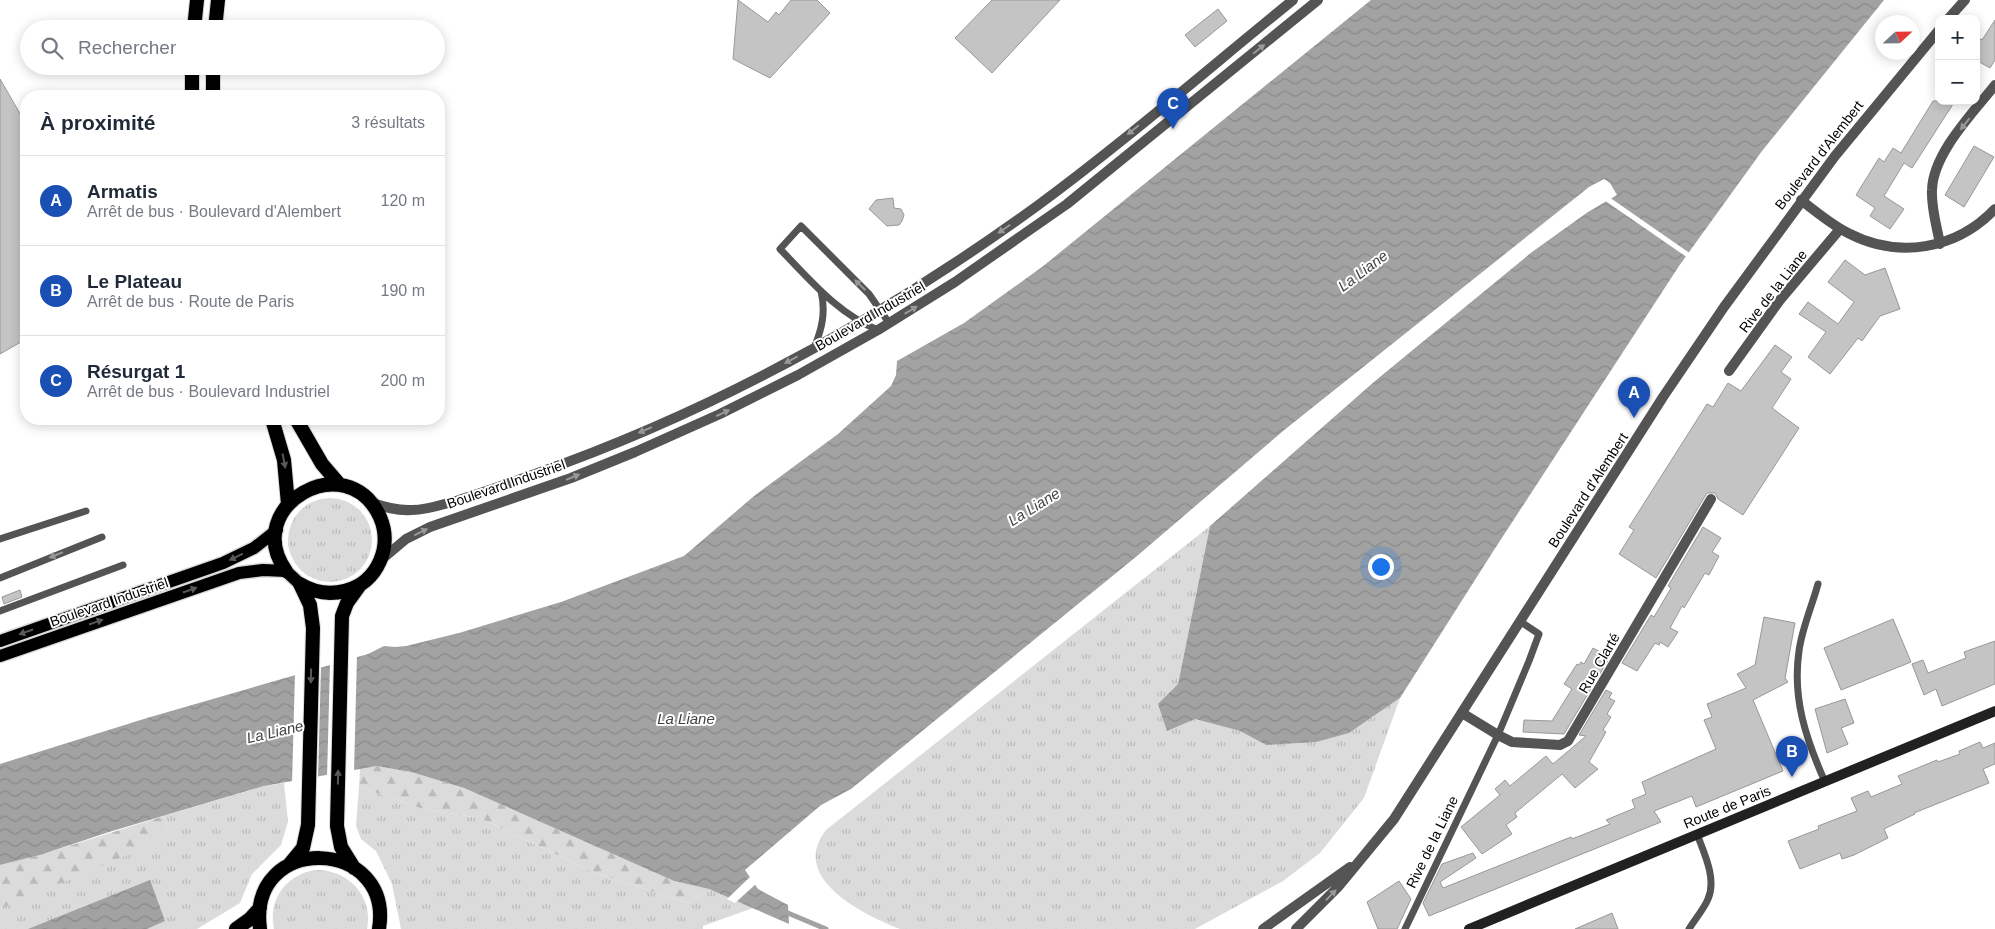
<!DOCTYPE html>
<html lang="fr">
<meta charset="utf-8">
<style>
:root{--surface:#fff;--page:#f2f2f3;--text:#1f2937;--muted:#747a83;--line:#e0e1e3;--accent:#db2777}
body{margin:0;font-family:Arial,sans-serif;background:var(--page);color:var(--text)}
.controls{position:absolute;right:15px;top:15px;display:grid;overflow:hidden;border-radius:10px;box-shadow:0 2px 12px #0003}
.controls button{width:45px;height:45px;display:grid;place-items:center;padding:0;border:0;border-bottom:1px solid var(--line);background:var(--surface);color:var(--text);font:25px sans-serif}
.compass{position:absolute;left:1875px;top:15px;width:45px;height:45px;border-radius:50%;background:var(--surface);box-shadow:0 2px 12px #0003;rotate:68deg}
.you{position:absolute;left:1380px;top:566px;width:18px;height:18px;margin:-12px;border:4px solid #fff;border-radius:50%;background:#1a73e8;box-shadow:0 0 0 8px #1a73e833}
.badge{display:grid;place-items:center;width:32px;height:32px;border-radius:50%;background:var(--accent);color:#fff;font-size:16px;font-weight:700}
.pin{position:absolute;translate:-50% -41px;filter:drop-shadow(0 1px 2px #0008)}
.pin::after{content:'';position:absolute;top:26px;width:18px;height:15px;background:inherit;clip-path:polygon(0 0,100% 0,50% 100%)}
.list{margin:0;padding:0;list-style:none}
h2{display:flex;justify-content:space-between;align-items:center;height:65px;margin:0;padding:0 20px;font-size:21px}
h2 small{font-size:16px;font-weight:400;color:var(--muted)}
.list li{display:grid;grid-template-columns:32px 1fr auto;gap:15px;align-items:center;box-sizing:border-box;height:90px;padding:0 20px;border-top:1px solid var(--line)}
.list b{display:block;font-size:19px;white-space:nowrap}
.list p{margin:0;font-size:16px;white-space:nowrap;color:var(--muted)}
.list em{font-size:16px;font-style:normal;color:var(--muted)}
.icon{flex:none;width:28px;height:28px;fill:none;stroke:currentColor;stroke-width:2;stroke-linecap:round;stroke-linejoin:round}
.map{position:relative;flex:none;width:1995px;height:929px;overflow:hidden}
.search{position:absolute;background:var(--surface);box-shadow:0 2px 12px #0003;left:20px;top:20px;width:425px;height:55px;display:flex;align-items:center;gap:12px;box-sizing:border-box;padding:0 18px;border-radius:28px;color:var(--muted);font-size:19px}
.panel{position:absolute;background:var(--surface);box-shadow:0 2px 12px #0003;left:20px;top:90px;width:425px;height:335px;border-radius:20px}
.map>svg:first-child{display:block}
</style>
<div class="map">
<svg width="1995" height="929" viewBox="0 0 1995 929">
<defs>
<pattern id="grass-tufts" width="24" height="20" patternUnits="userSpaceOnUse" patternTransform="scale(1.25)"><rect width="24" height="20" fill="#dbdbdb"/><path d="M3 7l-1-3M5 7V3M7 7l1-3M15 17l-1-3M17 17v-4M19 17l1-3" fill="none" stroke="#bababa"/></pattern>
<pattern id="forest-firs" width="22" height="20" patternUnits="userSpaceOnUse" patternTransform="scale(1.25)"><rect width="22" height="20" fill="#dbdbdb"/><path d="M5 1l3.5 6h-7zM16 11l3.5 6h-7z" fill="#bababa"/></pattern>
<pattern id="water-waves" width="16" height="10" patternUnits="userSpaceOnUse" patternTransform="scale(1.25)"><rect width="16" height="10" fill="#a2a2a2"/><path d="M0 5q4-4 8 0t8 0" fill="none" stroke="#8a8a8a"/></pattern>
</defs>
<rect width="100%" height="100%" fill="#fff"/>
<path fill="url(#grass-tufts)" d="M288 540a42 42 0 1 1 84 0a42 42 0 1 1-84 0Z
M1210,526L1178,684L1159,704L1195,719L1240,731L1266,745L1349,733L1400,698L1364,798L1320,853L1283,881L1195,929H900C864,915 788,878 826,830Z
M284,783L288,822L281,845L252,874L240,903L197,929H0V909L167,830L164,816L264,786Z
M359,787L423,809L480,818L593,872L688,903L709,889L753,908L703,926V929H401L392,884L376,851L361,839L356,826Z
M314,870C347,868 374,896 367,929H274C268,900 285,876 314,870Z"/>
<path fill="url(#forest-firs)" d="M377,766L411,772L464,788L674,881L709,889L688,903L593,872L480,818L423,809L359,787L360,769Z
M164,816L167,830L139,850L0,909V865L40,855Z"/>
<path fill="url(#water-waves)" d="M1371,0H1884L1762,151L1679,266L1494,550L1400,698L1349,733L1316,742L1266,745L1240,731L1195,719L1167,731L1158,704L1178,684L1210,526L1375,381L1532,252L1588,212L1617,195L1610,183L1604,179L1589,187L1283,431L1137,556L851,789L821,805L745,870L758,889L788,905L789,924L709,889L674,881L464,788L411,772L377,766L264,786L109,832L40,855L0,865V764L147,718L368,654L384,646L395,647L406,646L459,633L561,602L684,556L754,496L838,434L891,386L896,375L897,361L964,323L1042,267Z
M150,880L165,921L147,929H28Z"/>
<path fill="#fff" d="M1609,197L1691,254L1688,258L1604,200Z
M357,655L354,773L327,778L330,663Z
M321,666L318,779L292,784L295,673Z
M751,876L757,883L735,903L727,899Z"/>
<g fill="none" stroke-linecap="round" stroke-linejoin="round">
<path stroke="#a2a2a2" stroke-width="5" d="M783,911L826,929"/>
</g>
<path fill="#c4c4c4" stroke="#989898" d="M738,0L768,22L776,12L779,15L791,0H817L830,13L770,78L733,59Z
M992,0H1060L992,73L955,38Z
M1218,9L1227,21L1195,47L1185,35Z
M1995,20V60L1990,68L1976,60V36L1982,40Z
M0,79L26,124V339L0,354Z
M1933,101H1955L1912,168L1904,163L1884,196L1904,209L1890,229L1870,216L1875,208L1856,195L1879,158L1884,162L1893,148L1901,153Z
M1974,146L1994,157L1964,207L1945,195Z
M893,198L894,208L901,209L904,215L902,221L899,225L887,226L869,209L876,200Z
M1845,260L1865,275L1885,268L1900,309L1880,316L1862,341L1858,338L1830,374L1808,357L1826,332L1799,314L1808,302L1838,324L1854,302L1828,282Z
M1775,345L1792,357L1781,372L1791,379L1772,408L1799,428L1743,515L1718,499L1715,493H1707L1656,578L1619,554L1634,530L1629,527L1707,404L1713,407L1728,383L1741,391Z
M1703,527L1721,538L1712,552L1719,556L1709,575L1705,573L1684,608L1682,606L1670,628L1678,632L1668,647L1660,642L1659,645L1655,643L1637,671L1622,663L1651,615L1654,617L1671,588L1668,586Z
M20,590L22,597L4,604L2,597Z
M1764,617L1795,623L1785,678L1788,682L1753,700L1783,771L1696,807L1692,796L1654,811L1661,822L1429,916L1423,903L1442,864L1473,853L1476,858L1440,882L1443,888L1571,837L1572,839L1610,824L1606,820L1635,808L1632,800L1646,794L1642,782L1716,749L1704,720L1712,717L1707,704L1746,688L1737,674L1755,665Z
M1893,619L1911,662L1841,690L1824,648Z
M1995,641V684L1942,706L1936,689L1924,695L1912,664L1923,660L1928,673L1966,658L1964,652Z
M1593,648L1610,657L1564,734L1523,732L1524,720L1552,721L1572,689L1564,684L1577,664L1579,665L1581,662L1584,664Z
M1606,690L1612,693L1609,698L1615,701L1607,714L1611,717L1603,730L1606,732L1589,762L1598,769L1575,788L1562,774L1515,813L1517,817L1506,825L1512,834L1482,854L1461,827L1500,795L1495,789L1505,780L1510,786L1546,756L1553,764L1586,736L1579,735Z
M1845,699L1854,723L1841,728L1848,744L1827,753L1815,709Z
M1980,742L1983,748L1995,743V764L1983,769L1989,783L1914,813L1915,814L1884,829L1888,838L1854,855L1842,859L1840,853L1800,869L1788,841L1819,829L1818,826L1857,811L1851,798L1868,791L1871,797L1902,784L1898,776L1937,760L1938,762L1960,754L1959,751Z
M1399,881L1411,899L1397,929H1378L1367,902Z
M1612,913L1618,929H1575Z"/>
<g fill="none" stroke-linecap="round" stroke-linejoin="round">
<defs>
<path id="primary" d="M0,641L223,563L254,548L277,530
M0,656L239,573L263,570L286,571L300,584"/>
<path id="trunk" d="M194,29L197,0
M215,29L218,0
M192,96V66
M213,96V66
M272,419L284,460L288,504
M296,419L322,464L340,485
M286,571C240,506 347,445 380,517C386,531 386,547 380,561C366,593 328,601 300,584
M289,865L303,848L308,825L313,628L310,605L300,584
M354,868L341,847L337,826L342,616L347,603L360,585
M236,929L250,919L260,908
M260,929C247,832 394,837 379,929"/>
</defs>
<use href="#primary" stroke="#dbdbdb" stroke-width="15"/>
<use href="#trunk" stroke="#dbdbdb" stroke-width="16"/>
<path stroke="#545454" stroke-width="7" d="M878,330C838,314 810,280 780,249L801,226L869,294L889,323
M814,348C822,329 826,312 821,291
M0,539L86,511
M0,578L102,537
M1818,584C1812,606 1802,628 1799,651C1792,698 1806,739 1825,782
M0,611L123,565
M1405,929L1498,735L1529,661L1539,634L1521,622
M1689,929C1695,919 1704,909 1708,899C1717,879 1704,853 1697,834"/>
<path stroke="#545454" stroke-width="10" d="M1801,200C1816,212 1832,225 1848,233C1898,259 1956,250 1995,209
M1940,244C1937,227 1931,208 1932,190C1933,153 1973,113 1995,85
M1729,371L1780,300L1840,229
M1462,713L1498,735L1512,742L1560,745L1568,741L1711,499"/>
<path stroke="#545454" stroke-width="10" d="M1948,19L1965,0
M370,502C384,507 397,511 412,510C428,510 443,504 459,500C485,492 510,483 535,474C714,411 884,317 1037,206C1125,141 1208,69 1293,0
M381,560L406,539L430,527L571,478L635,452L720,414L798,375L878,330L955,282L1067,204L1318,0
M1263,929L1350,867
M1296,929L1338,887L1394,819L1663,397L1724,307L1835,156L1939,30"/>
<path stroke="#212121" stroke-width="10" d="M1469,929L1995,711"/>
<use href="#primary" stroke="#000" stroke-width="12"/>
<use href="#trunk" stroke="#000" stroke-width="14"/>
</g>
<defs><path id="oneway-solid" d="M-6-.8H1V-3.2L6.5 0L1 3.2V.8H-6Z" transform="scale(1.25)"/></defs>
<g fill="#989898">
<use href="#oneway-solid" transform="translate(1259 49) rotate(-39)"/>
<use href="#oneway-solid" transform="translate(1965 124) rotate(128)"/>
<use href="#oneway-solid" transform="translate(1133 130) rotate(141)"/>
<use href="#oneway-solid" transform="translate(1004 229) rotate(145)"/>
<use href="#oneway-solid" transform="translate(860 285) rotate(-136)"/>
<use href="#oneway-solid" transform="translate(911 310) rotate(-31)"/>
<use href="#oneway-solid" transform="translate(791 360) rotate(152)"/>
<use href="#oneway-solid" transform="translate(723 413) rotate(-25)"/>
<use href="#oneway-solid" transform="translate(645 430) rotate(157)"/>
<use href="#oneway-solid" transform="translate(573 477) rotate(-22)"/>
<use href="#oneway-solid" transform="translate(421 532) rotate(-26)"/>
<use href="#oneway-solid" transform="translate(56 555) rotate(158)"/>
<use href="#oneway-solid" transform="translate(1331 895) rotate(-46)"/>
</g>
<g fill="#595959">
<use href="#oneway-solid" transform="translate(284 461) rotate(79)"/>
<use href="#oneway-solid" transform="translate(236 557) rotate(154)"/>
<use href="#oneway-solid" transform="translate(190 590) rotate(-19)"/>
<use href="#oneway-solid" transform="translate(96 622) rotate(-19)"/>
<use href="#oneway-solid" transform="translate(26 632) rotate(161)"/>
<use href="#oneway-solid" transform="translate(311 676) rotate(91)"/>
<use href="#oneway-solid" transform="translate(338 777) rotate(-89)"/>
</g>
<g text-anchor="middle" stroke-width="4" stroke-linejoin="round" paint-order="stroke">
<g font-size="14" fill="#000" stroke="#fff">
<text transform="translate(1819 155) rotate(-52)" y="5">Boulevard d'Alembert</text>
<text transform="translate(1773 291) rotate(-52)" y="5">Rive de la Liane</text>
<text transform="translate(870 316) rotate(-30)" y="5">Boulevard Industriel</text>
<text transform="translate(506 484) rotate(-19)" y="5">Boulevard Industriel</text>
<text transform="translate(1588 490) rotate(-57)" y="5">Boulevard d'Alembert</text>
<text transform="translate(109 602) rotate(-19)" y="5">Boulevard Industriel</text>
<text transform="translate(1599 663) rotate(-60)" y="5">Rue Clarté</text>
<text transform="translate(1727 807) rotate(-22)" y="5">Route de Paris</text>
<text transform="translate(1432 842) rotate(-64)" y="5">Rive de la Liane</text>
</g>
<g font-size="15" font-style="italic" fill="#434343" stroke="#fff">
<text transform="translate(1363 271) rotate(-37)" y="5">La Liane</text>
<text transform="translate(1034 507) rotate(-32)" y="5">La Liane</text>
<text x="686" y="724">La Liane</text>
<text transform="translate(275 732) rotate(-13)" y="5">La Liane</text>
</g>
</g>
</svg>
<div class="controls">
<button>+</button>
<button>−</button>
</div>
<svg class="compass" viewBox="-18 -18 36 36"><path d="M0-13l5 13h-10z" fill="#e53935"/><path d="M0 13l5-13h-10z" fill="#747a83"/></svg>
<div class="you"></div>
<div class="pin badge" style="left:1634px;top:418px;background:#1a4fb4">A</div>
<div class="pin badge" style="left:1792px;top:777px;background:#1a4fb4">B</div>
<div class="pin badge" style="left:1173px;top:129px;background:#1a4fb4">C</div>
<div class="search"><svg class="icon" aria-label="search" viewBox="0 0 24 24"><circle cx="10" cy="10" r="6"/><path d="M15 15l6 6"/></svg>Rechercher</div>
<section class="panel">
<h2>À proximité<small>3 résultats</small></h2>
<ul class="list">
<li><span class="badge" style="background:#1a4fb4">A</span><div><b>Armatis</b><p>Arrêt de bus · Boulevard d'Alembert</p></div><em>120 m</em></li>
<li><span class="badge" style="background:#1a4fb4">B</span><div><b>Le Plateau</b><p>Arrêt de bus · Route de Paris</p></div><em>190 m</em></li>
<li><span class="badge" style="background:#1a4fb4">C</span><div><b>Résurgat 1</b><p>Arrêt de bus · Boulevard Industriel</p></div><em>200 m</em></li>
</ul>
</section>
</div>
